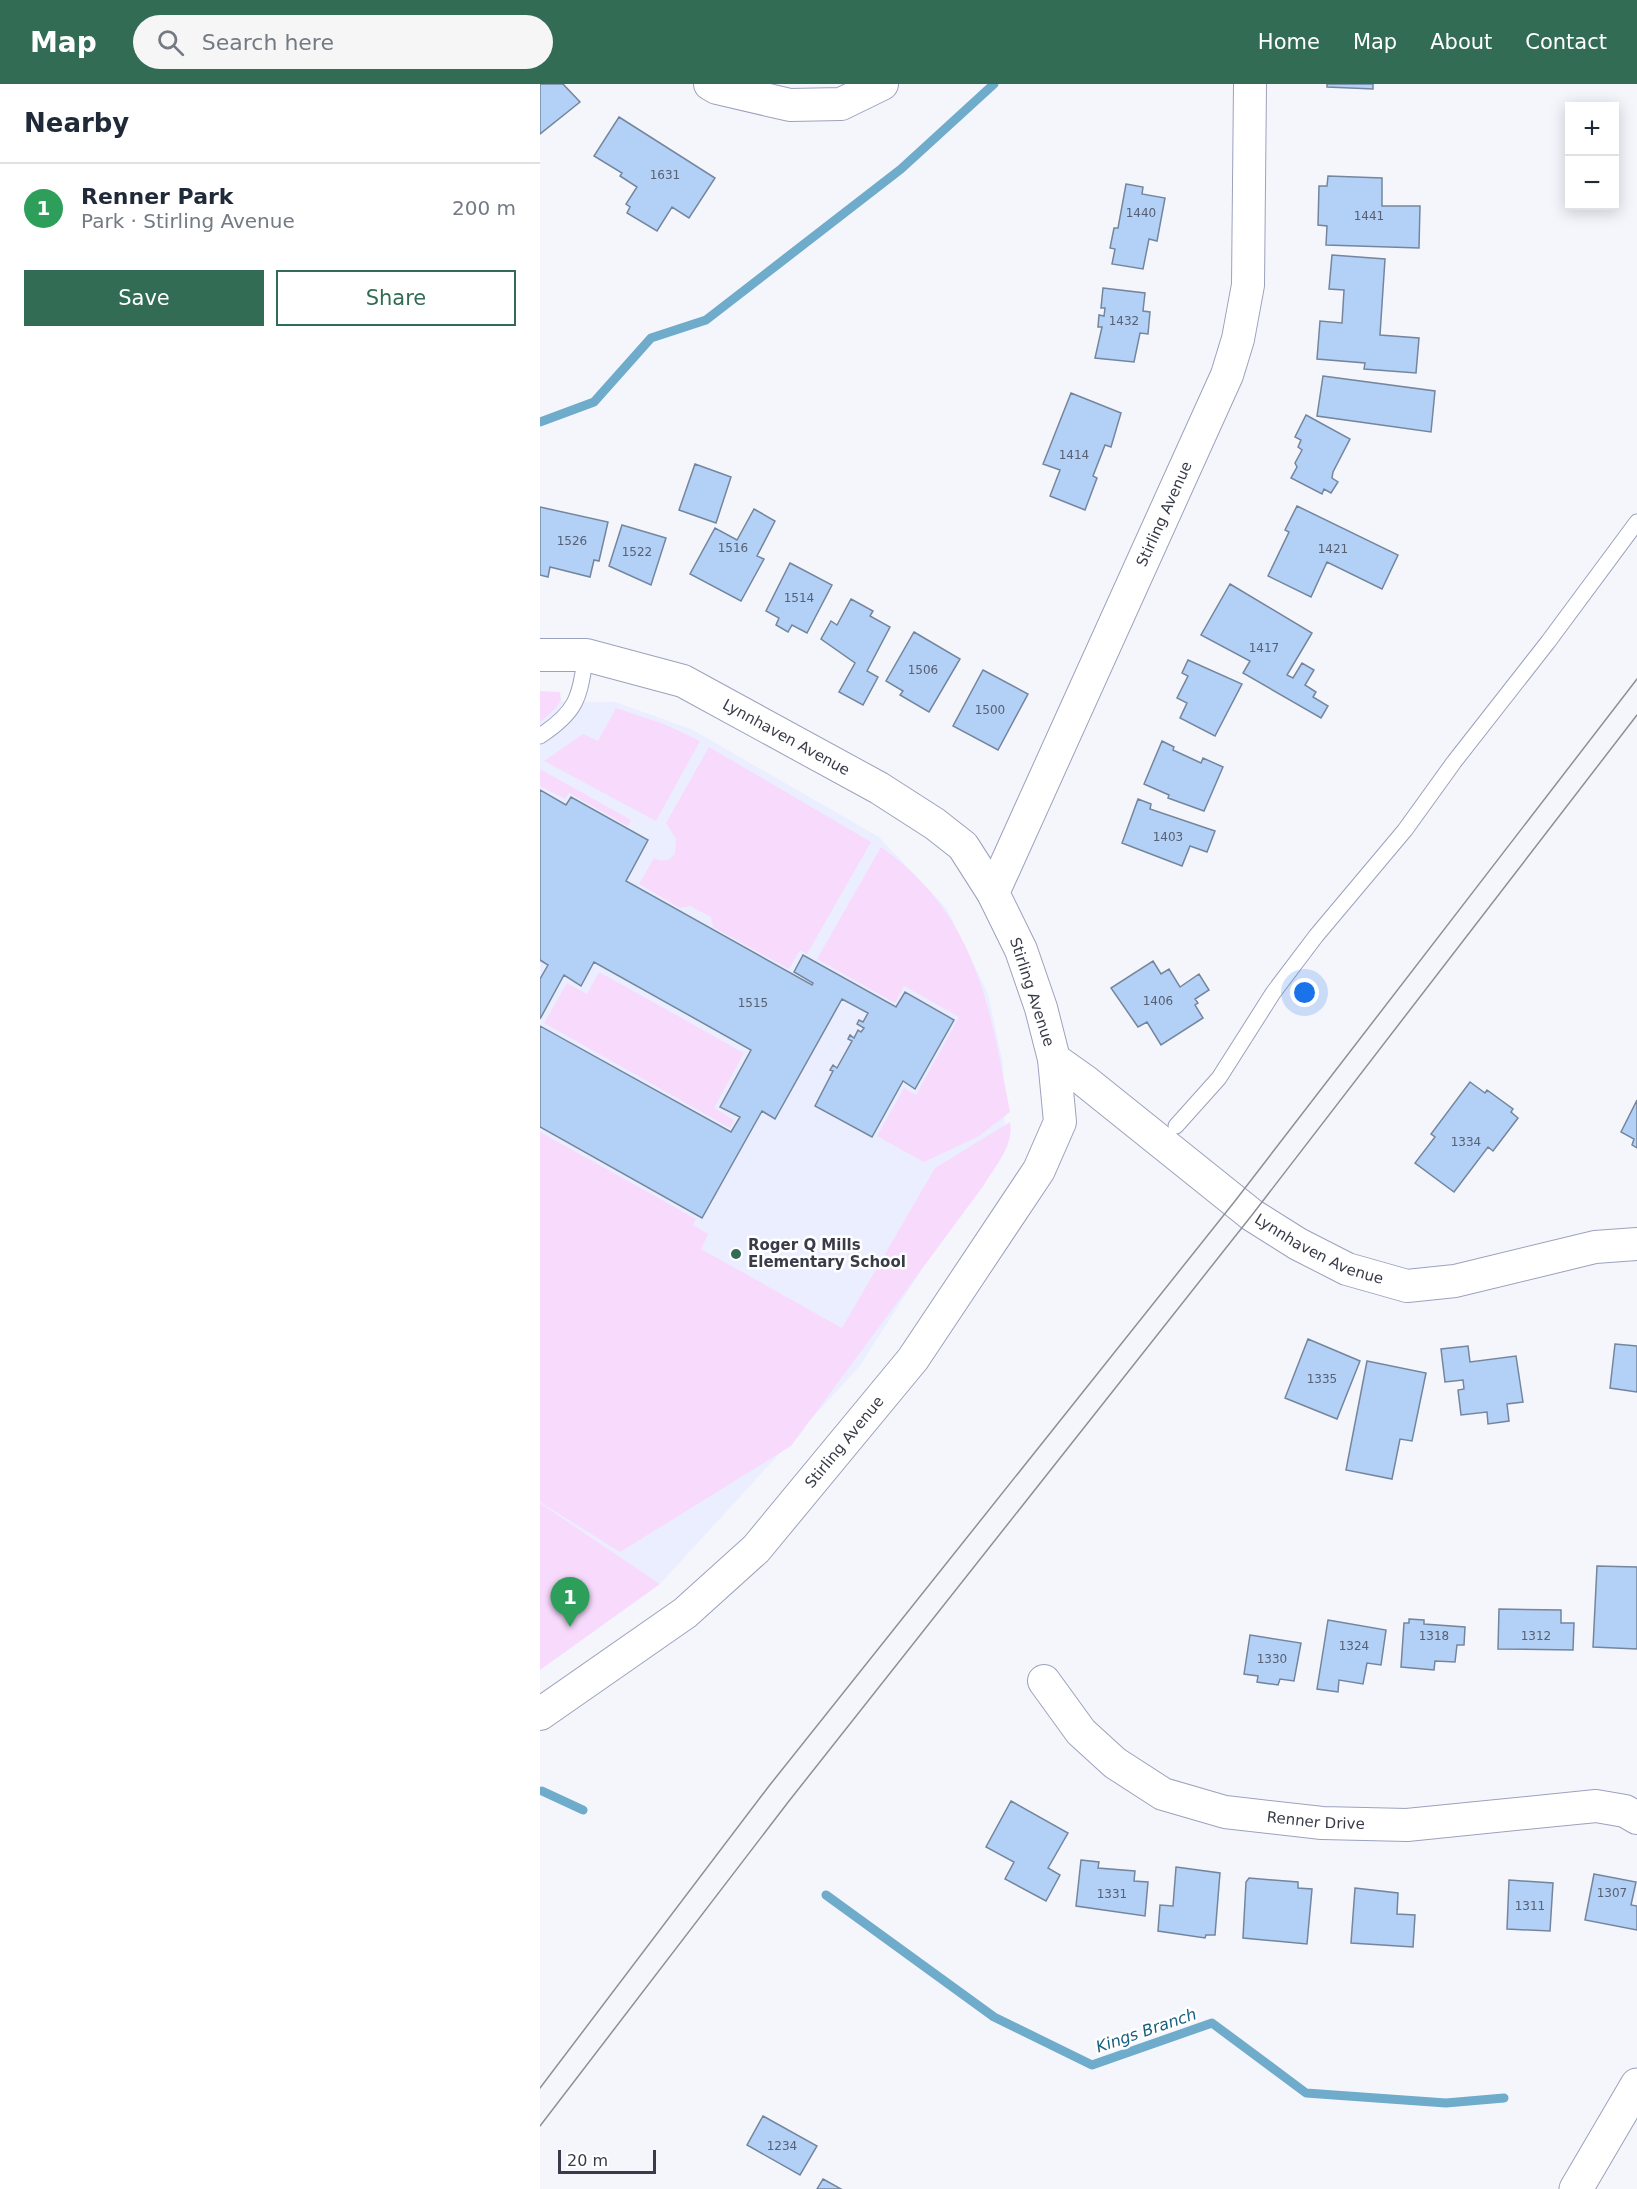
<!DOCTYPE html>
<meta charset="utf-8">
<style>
:root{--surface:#fff;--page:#f6f6f7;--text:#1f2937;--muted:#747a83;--line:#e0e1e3;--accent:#326c55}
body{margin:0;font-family:"DejaVu Sans",sans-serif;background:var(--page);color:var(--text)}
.controls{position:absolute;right:18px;top:18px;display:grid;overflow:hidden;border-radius:0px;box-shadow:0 3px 15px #0003}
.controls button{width:54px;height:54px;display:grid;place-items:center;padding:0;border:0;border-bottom:2px solid var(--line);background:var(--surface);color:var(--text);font:30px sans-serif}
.scale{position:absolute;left:18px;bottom:15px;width:98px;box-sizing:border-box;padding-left:6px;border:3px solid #393c48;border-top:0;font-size:16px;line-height:21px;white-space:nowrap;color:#393c48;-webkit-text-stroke:4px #fff;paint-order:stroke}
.you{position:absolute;left:765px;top:909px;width:21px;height:21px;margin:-15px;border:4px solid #fff;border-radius:50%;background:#1a73e8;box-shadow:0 0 0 9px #1a73e833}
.badge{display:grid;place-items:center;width:39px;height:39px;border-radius:50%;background:var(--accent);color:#fff;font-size:20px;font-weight:700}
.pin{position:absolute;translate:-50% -50px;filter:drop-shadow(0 2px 3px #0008)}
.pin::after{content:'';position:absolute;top:32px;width:21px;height:18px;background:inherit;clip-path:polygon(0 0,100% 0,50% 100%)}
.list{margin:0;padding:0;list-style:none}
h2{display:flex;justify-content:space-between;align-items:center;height:78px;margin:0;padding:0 24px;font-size:26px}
h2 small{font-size:20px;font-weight:400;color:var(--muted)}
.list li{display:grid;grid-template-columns:39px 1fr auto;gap:18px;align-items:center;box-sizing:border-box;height:90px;padding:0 24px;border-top:2px solid var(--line)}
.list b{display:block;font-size:22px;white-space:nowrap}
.list p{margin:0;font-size:20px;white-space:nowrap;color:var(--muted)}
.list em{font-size:20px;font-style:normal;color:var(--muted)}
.actions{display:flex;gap:12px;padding:18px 24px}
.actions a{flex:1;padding:14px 0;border:2px solid var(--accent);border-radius:0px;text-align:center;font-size:21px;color:var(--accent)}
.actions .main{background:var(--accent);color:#fff}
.icon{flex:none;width:33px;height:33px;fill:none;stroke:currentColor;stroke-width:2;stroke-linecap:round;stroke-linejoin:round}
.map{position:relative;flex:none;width:1097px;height:2105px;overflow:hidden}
header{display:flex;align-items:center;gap:36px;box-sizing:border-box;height:84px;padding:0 30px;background:var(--accent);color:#fff}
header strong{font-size:28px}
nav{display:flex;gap:33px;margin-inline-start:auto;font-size:21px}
.search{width:420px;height:54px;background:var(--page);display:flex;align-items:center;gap:15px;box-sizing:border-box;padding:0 21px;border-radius:33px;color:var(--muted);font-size:22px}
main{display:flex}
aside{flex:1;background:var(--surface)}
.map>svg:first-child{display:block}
</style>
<header>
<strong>Map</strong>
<div class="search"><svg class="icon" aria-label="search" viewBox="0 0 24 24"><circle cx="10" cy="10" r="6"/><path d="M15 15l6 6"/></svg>Search here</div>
<nav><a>Home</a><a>Map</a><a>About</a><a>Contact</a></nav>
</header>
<main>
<aside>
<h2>Nearby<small></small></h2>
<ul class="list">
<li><span class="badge" style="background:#2e9e5b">1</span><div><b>Renner Park</b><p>Park · Stirling Avenue</p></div><em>200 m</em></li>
</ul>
<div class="actions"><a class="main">Save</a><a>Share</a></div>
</aside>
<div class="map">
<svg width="1097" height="2105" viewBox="0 0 1097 2105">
<rect width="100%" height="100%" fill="#f5f6fc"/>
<path fill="#ebeefe" d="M0,617L75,618L151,645L339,753L407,825L448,910L463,980L465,1056L319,1283L120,1500L0,1419Z"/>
<path fill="#f8dafd" d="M0,607L20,608L21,616L15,625L0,638Z
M76,624L124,640L160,657L116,737L4,677L43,650L58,657Z
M169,663L331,758L267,870L260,866L249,885L173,843L171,833L150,822L140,824L99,800L114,774C123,778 129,777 135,770L136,755L126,739Z
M0,685L91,736L88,742L29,709L25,715L0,702Z
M341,763C436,830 450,922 470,1028L439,1052L384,1078L337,1052L364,1004L376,1011L419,933L364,902L355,919L277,875Z
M59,888L204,969L174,1024L194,1036L190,1044L4,939L27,899L47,910Z
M470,1038C474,1062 456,1081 444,1101L251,1362L80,1468L0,1418V1048L156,1135L153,1141L168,1150L161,1165L302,1244L395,1084Z
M0,1419L120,1500L0,1586Z"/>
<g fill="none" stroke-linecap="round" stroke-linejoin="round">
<path stroke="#6fabca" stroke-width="9" d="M0,338L54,318L111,254L166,236L361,85L454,0
M2,1707L43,1726
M286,1811L454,1933L552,1981L672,1939L766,2009L906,2019L964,2014"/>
</g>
<path fill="#b3d0f6" stroke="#74869e" stroke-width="1.5" d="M0,0H23L40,18L0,50Z
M787,0H833V5L787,3Z
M79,33L175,94L149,134L132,123L117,147L87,129L90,123L86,120L97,103L80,92L82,89L54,72Z
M788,92L842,94V122H880L879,164L786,161L787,142L778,141L779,102H787Z
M586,100L603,103L602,110L625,114L617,157L609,155L603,185L572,180L575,165L570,164L574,144H578Z
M792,171L845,175L840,251L879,254L876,289L824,285L825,279L777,275L780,237L802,239L804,206L789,205Z
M563,204L605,209L603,227L610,228L608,250L600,249L594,278L555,274L562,243H558L559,231L564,232L565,224H561Z
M783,292L895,307L891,348L777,332Z
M531,309L581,329L571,363L565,361L553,392L557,394L545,426L510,412L520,386L503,380Z
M766,331L810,355L793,388L792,394L798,398L791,409L784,405L782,410L751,394L757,383L755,379L762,366L758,363L761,356L755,353Z
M155,380L191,393L176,439L139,426Z
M757,422L858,471L842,505L787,478L771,513L728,492L749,448L745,446Z
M0,423L68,438L59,477L54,476L50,493L10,483L8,493L0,491Z
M214,425L235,437L217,472L224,475L201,517L150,490L175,444L197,456Z
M82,441L126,454L111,501L69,482Z
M250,479L292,501L267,549L252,541L248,548L236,541L239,534L226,527Z
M690,500L772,549L747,591L753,594L762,579L774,586L765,601L776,608L773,613L788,622L781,634L703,589L710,577L661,551Z
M311,515L333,527L330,532L350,543L327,587L338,593L323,621L299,608L315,579L281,555L291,537L297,541Z
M374,548L420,575L389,628L360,611L363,607L346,597Z
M648,576L702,600L675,652L640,634L647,619L637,614L648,592L642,589Z
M443,586L488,610L458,666L413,642Z
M622,657L634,663L633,666L661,679L663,674L683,683L664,727L628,714L629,711L604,700Z
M0,706L26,721L31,713L108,756L86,797L272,901L273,899L254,888L263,871L356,923L365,908L414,936L375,1005L363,997L332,1053L275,1022L293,987L290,986L293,981L297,984L312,957L308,955L310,951L314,954L318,946L321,948L324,944L317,940L319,936L323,938L328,929L302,915L235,1035L222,1027L162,1134L0,1043V942L191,1048L200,1033L180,1023L211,966L54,878L41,902L24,891L0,935V895L8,881L0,876Z
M598,715L611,720L610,725L675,747L667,768L650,762L642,782L582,759Z
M613,877L621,890L629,885L640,903L659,890L669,906L655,915L658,919L655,921L663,934L621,961L607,938L598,943L571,904Z
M930,998L945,1009L947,1006L973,1025L971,1028L978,1034L953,1067L948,1063L914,1108L875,1079L895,1053L891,1050Z
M1097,1016V1064L1092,1061L1094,1055L1081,1048Z
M768,1255L820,1277L797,1335L745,1314Z
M1075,1260L1097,1262V1308L1070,1304Z
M928,1262L930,1278L976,1272L983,1318L967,1320L969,1337L948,1340L947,1328L921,1331L918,1306L924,1305L923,1296L905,1298L901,1265Z
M827,1277L886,1289L872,1357L860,1355L852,1395L806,1386Z
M1057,1482L1097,1483V1565L1053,1563Z
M959,1525L1021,1526V1539H1034L1033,1566L958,1565Z
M869,1535L884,1536V1540L925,1543L924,1561H917L915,1578L895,1577L894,1586L861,1583L864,1539H869Z
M788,1536L846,1546L841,1581L827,1579L823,1600L799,1596L798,1608L777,1605Z
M710,1551L761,1559L754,1597L740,1595L738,1601L717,1598L718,1592L704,1590Z
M471,1717L528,1749L508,1784L520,1791L506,1817L465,1795L474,1778L446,1763Z
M541,1776L559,1778L558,1784L595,1787L594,1797L608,1798L605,1832L536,1822Z
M636,1783L680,1789L675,1851H666L665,1854L618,1847L620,1821L633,1822Z
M1054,1790L1096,1798L1091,1821L1097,1822V1846L1045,1836Z
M709,1794L758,1798V1804L772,1805L767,1860L703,1854L706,1798Z
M969,1796L1013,1799L1010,1847L967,1845Z
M815,1804L858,1809L857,1830L875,1831L873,1863L811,1859Z
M223,2032L277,2062L260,2091L207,2061Z
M283,2095L301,2105H277Z"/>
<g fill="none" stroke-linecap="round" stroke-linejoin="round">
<defs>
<path id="service" d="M0,652C38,627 39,614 46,571
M636,1042L679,994L733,909L776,852L865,746L914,678L1008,558L1097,438"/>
<g id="minor">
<path d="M170,0L177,4L250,21L301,20L342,0"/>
<path id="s1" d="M0,571H46L143,597L339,704L395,740L423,762L453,809"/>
<path id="s2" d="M514,975L545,997L712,1131L758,1160L807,1185L867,1202L915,1197L1055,1163L1097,1160"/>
<path id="s3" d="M504,1597L541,1648L575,1679L623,1710L685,1728L782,1739L867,1741L1056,1722L1085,1727L1097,1734"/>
<path id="s4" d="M0,1630L145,1529L216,1465L373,1275L499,1086L520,1038L514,975L501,924L481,866L453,809L687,291L698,255L708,201L710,0"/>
</g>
<path id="tertiary" d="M1036,2105L1097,2001"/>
</defs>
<use href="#service" stroke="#9ca1bd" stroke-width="17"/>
<use href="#minor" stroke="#9ca1bd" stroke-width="34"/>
<use href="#tertiary" stroke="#9ca1bd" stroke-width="35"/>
<use href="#service" stroke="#fff" stroke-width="15"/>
<use href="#minor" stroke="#fff" stroke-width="32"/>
<use href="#tertiary" stroke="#fff" stroke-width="33"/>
<path stroke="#8d8f99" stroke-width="1.5" d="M0,2004L229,1702L695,1117L1097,595
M0,2042L249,1717L712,1131L1097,631"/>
</g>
<circle fill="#326c55" stroke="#fff" stroke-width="2" cx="196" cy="1170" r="6"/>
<g text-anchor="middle" stroke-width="5" stroke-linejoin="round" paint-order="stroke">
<g font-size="12" fill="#586174">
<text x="125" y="95">1631</text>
<text x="601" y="133">1440</text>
<text x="829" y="136">1441</text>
<text x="584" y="241">1432</text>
<text x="534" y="375">1414</text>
<text x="32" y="461">1526</text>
<text x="193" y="468">1516</text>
<text x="793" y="469">1421</text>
<text x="97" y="472">1522</text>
<text x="259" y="518">1514</text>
<text x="724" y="568">1417</text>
<text x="383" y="590">1506</text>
<text x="450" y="630">1500</text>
<text x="628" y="757">1403</text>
<text x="618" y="921">1406</text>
<text x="213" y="923">1515</text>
<text x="926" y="1062">1334</text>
<text x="782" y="1299">1335</text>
<text x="894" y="1556">1318</text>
<text x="996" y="1556">1312</text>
<text x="814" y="1566">1324</text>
<text x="732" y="1579">1330</text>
<text x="1072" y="1813">1307</text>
<text x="572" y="1814">1331</text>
<text x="990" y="1826">1311</text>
<text x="242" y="2066">1234</text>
</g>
<g font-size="15" fill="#393c48" stroke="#fff">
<text dy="5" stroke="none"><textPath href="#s4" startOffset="1455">Stirling Avenue</textPath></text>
<text dy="5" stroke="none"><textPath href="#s1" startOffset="264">Lynnhaven Avenue</textPath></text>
<text transform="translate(492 908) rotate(72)" y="5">Stirling Avenue</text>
<text dy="5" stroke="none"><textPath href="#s2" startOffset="328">Lynnhaven Avenue</textPath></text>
<text dy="5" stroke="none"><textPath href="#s4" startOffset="411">Stirling Avenue</textPath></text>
<text dy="5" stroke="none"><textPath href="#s3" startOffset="322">Renner Drive</textPath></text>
</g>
<g font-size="15" font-weight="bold" fill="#393c48" stroke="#fff" text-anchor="start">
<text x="208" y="1166">Roger Q Mills<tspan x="208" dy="17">Elementary School</tspan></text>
</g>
<g font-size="16" font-style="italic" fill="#165f7f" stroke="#fff">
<text transform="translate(606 1946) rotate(-19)" y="6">Kings Branch</text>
</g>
</g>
</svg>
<div class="controls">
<button>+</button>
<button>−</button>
</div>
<div class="scale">20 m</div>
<div class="you"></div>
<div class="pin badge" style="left:30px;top:1543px;background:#2e9e5b">1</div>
</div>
</main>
